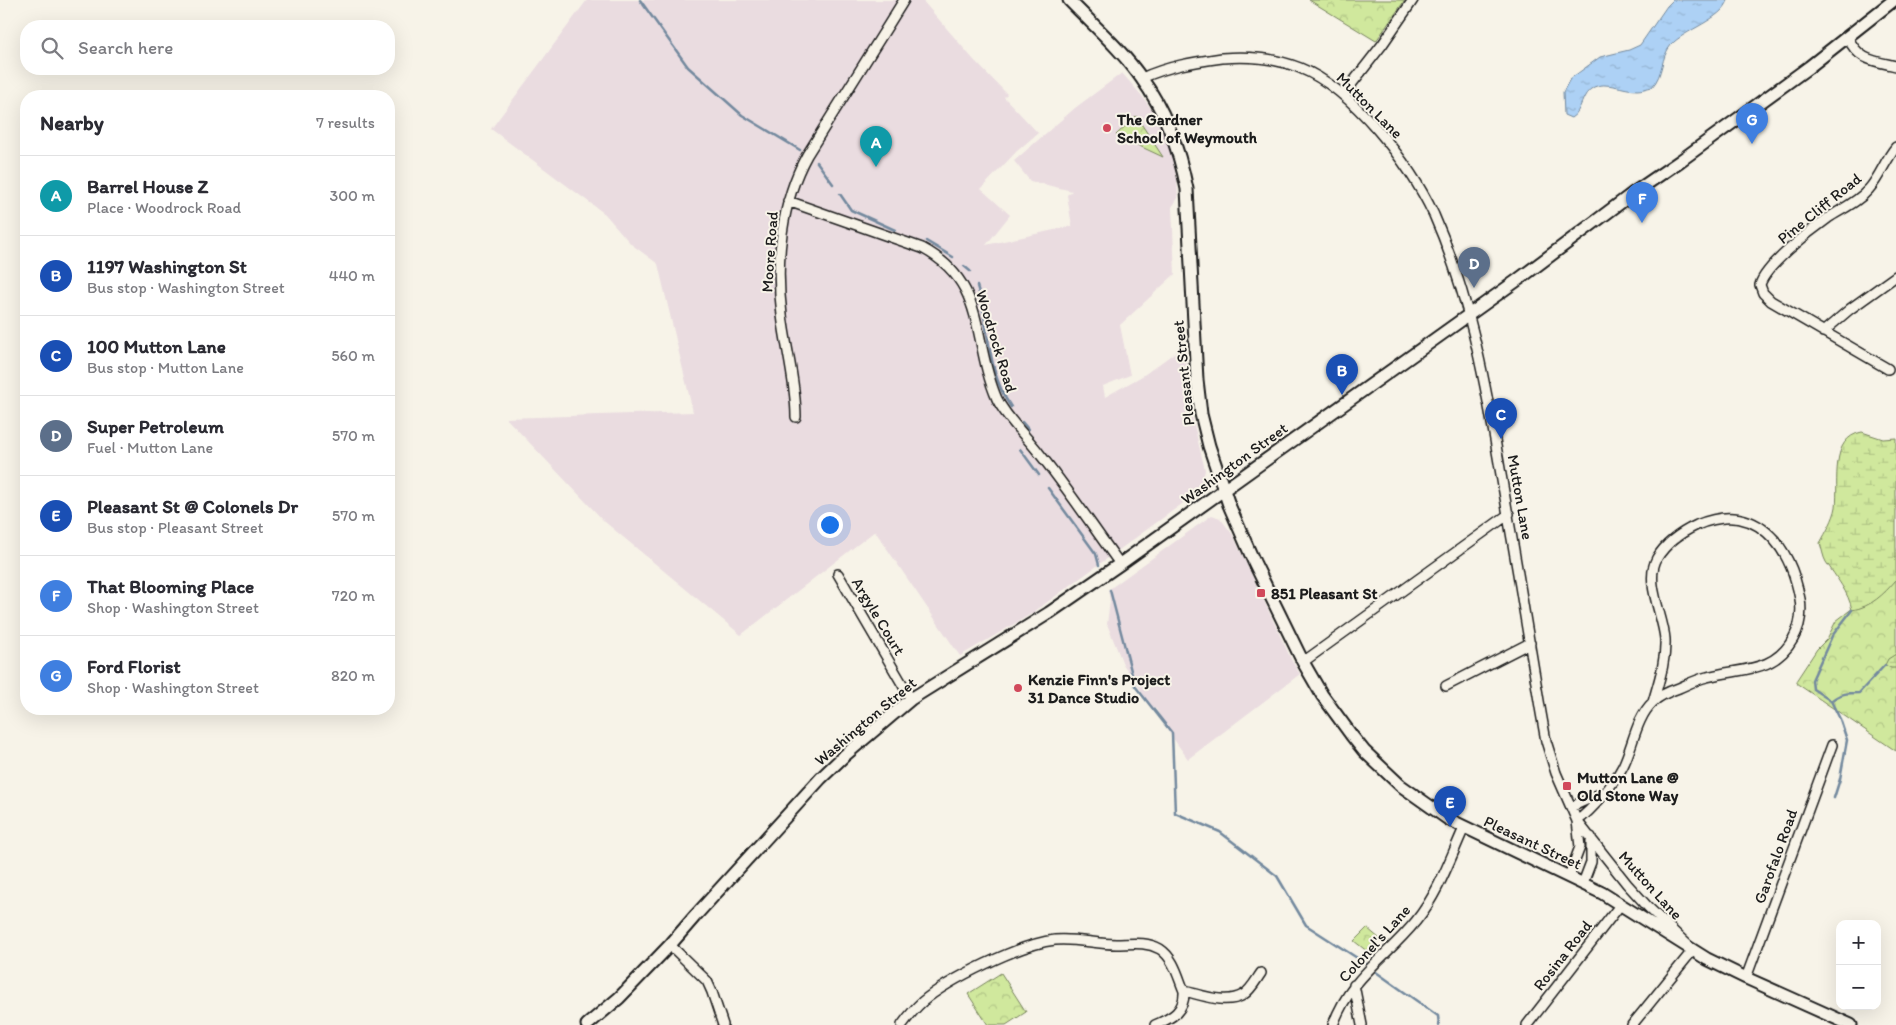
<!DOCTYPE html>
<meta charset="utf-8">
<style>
:root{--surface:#fff;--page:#f7f7f7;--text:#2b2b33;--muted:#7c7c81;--line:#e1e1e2;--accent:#7c3aed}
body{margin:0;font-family:Itim,sans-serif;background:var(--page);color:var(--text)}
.controls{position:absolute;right:15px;bottom:15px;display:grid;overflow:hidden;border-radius:10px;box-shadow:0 5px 20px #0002}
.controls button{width:45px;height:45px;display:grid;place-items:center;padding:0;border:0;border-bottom:1px solid var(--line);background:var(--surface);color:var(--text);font:25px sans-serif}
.you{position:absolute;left:829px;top:524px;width:18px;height:18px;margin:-12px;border:4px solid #fff;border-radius:50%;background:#1a73e8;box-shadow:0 0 0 8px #1a73e833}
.badge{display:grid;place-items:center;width:32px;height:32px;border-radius:50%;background:var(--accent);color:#fff;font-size:16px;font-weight:700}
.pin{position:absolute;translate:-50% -41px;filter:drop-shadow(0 1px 2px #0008)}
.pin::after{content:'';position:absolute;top:26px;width:18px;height:15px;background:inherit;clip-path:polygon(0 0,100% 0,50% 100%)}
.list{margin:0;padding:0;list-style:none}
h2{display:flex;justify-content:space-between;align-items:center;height:65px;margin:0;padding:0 20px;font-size:21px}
h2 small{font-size:16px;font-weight:400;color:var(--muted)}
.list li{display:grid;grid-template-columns:32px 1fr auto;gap:15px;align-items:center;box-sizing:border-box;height:80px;padding:0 20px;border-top:1px solid var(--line)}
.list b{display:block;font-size:19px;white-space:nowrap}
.list p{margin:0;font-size:16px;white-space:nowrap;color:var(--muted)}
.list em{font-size:16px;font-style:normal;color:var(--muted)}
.icon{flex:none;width:28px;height:28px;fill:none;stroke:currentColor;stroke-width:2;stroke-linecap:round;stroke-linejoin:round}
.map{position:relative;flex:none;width:1896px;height:1025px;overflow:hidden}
.search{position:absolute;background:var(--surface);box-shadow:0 5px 20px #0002;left:20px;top:20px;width:375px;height:55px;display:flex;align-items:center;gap:12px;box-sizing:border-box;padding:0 18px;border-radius:20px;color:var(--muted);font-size:19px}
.panel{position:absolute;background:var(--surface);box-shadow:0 5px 20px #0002;left:20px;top:90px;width:375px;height:625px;border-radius:20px}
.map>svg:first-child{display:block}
</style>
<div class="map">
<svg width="1896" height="1025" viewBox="0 0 1896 1025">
<defs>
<pattern id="forest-crowns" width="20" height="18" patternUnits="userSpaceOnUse" patternTransform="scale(1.25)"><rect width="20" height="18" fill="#d0e89d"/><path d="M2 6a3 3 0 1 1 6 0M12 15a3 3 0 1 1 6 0" fill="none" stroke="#b2c687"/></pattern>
<pattern id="wetland-marsh" width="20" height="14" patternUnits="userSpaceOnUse" patternTransform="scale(1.25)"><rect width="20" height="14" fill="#d0e89d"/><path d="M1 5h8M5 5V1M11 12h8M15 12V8" fill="none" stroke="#b2c687"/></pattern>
<pattern id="water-ripples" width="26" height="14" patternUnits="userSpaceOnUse" patternTransform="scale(1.25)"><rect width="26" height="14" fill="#add1f5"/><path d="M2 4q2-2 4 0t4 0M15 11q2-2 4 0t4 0" fill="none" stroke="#94b3d1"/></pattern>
</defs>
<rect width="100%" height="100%" fill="#f7f3e8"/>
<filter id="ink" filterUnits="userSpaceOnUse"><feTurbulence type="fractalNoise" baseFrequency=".02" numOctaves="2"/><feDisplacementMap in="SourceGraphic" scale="10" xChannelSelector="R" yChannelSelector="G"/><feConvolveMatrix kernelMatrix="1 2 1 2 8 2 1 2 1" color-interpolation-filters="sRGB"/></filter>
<g filter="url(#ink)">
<path fill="#eadce0" d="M587,0H922L973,59L1007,94L1004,97L1038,133L1017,151L981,189L1010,215L986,245L1072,226L1067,195L1072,191L1030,181L1014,161L1075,108L1122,73L1142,96L1154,113L1168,143L1177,179L1178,198L1172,207L1175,274L1120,325L1130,375L1103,386L1105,397L1144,375L1185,345L1191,412L1205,470L1202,484L1197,493L1031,614L960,656L875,531L741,635L605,522L506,418L693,412L658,264L631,244L605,214L491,129Z
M1212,515L1220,518L1233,535L1292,661L1300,674L1188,759L1170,734L1156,709L1148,705L1139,687L1123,664L1107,624L1110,601L1108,590Z"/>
<path fill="url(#forest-crowns)" stroke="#76825c" d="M1309,0H1405L1376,41Z
M1136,116L1163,157L1116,135Z
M1896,575V751L1796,683V681L1817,649L1827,639L1836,621Z
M1367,928L1380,939L1368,952L1354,941Z
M1001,973L1026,1012L1006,1025H988L968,994Z"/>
<path fill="url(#wetland-marsh)" stroke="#76825c" d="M1862,432L1883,439L1896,438V580C1884,594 1871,607 1852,610C1849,593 1836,577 1826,562C1823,557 1822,549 1820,543C1826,532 1834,519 1836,507C1839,482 1829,438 1862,432Z
M1896,654V668H1891L1885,665L1888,659Z"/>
<path fill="url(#water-ripples)" stroke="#73899e" d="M1673,0H1728C1723,19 1684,30 1671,45C1660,58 1664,74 1652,87C1647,88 1642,90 1637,90C1623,90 1606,81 1594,87C1580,94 1583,111 1571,118L1564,115L1563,92L1570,79L1600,57L1629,50L1640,45L1667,6Z"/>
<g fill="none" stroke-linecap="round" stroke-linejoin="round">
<path stroke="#73899e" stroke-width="2.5" d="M640,0L688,67L742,115L800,150
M817,162L833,184
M840,194L851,210L895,230
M926,241L953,257
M964,266L970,271
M977,286C990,326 986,371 1011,407
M1022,422L1028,429
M1020,449L1039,475
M1048,488L1096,554L1099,565
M1110,590L1135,686L1172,733L1175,813L1220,832L1277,876L1306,925L1368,965
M1831,701C1840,693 1847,693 1859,693L1885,665
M1834,798L1840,779L1847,740L1840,719L1831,701L1813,689L1812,680L1832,636L1852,610
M1376,972L1438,1016L1439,1025"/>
<defs>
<path id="minor" d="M1848,37C1857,60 1874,61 1896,66
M1142,78C1168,66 1194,62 1222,58C1248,56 1276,58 1300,68C1353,89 1410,164 1434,215C1468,292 1484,375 1498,457C1513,542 1527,628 1541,713L1546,741L1556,773L1577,821L1627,884L1648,907L1693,950L1632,1025
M1343,95L1382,45L1413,0
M788,201L922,248C988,283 971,340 997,399C1007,419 1026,436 1039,453C1068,489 1093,527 1120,564
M1823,332L1850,309L1896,276
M1888,369L1771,301L1763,293L1760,285C1765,266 1811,230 1828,218C1842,209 1858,202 1869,189C1880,177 1885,160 1896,147
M796,417C796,383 786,349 782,315C775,262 781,202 807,155L904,0
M838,574L911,699
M1303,662L1509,514
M1446,686L1530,643
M1571,807L1602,793
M1577,821C1593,809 1613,785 1623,766C1633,746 1636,718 1653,702C1660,695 1670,691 1679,688C1688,684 1698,679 1707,677C1741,668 1774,673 1793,639C1800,627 1802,612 1800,599C1790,545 1756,500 1697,525C1682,532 1666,543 1657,558C1644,582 1663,614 1665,639C1666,661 1659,681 1653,702
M1569,876L1580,847L1577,821
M1583,883L1591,862V837
M670,945L707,981L712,992L723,1025
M1746,978L1832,745
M1354,985L1362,1025
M902,1025C908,1017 914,1009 922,1002C949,979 1020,944 1055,940C1076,938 1095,944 1116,944C1131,944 1145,941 1160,949C1174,958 1178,977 1184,991
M1155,1025C1172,1018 1185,1011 1184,991C1202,995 1226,1005 1243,995C1251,990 1256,980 1261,973
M1333,1025C1351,976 1385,959 1416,921C1438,894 1450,859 1464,828
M1527,1025L1621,904"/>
<path id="major" d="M1069,0C1093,25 1122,50 1142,79C1166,112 1179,149 1187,189L1197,380L1201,414L1209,446L1229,505L1254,562L1303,662L1322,695L1352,736L1364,751L1400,785L1448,819L1602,893L1707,959L1746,978L1851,1025
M587,1025L619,998L670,945L696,915L821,778L844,756L911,699L1049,613L1120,564L1519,279L1632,194L1680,161L1809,67L1894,0"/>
</defs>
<use href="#minor" stroke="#1c1c1c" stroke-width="12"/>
<use href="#major" stroke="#1c1c1c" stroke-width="15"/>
<use href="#minor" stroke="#f7f3e8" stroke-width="9"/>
<use href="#major" stroke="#f7f3e8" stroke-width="11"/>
</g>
</g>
<g fill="#d1495b" stroke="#f7f3e8" stroke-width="2">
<circle cx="1107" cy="128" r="5"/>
<rect x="1256" y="588" width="10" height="10" rx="2.5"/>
<circle cx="1018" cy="688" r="5"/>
<rect x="1562" y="781" width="10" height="10" rx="2.5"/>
</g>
<g text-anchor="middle" stroke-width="4" stroke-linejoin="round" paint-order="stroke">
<g font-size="16" fill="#1c1c1c" stroke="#f7f3e8">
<text transform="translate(1370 105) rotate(45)" y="6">Mutton Lane</text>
<text transform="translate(1819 208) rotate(-39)" y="6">Pine Cliff Road</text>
<text transform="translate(769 252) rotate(-86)" y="6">Moore Road</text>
<text transform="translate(997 341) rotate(73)" y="6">Woodrock Road</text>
<text transform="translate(1183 373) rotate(-96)" y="6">Pleasant Street</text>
<text transform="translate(1234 463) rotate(-36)" y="6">Washington Street</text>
<text transform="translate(1521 497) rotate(80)" y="6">Mutton Lane</text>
<text transform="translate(879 616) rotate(59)" y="6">Argyle Court</text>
<text transform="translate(865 721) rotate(-40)" y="6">Washington Street</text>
<text transform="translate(1533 842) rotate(25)" y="6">Pleasant Street</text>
<text transform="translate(1775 856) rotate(-70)" y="6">Garofalo Road</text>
<text transform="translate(1651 885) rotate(48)" y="6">Mutton Lane</text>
<text transform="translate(1374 943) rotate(-48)" y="6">Colonel's Lane</text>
<text transform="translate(1562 955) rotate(-52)" y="6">Rosina Road</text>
</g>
<g font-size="16" font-weight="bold" fill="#1c1c1c" stroke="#f7f3e8" text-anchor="start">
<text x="1117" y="125">The Gardner<tspan x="1117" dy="18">School of Weymouth</tspan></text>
<text x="1271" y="599">851 Pleasant St</text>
<text x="1028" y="685">Kenzie Finn's Project<tspan x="1028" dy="18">31 Dance Studio</tspan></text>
<text x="1577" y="783">Mutton Lane @<tspan x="1577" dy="18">Old Stone Way</tspan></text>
</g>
</g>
</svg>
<div class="controls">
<button>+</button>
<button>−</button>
</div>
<div class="you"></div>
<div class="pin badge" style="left:876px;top:167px;background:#0f9aa8">A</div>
<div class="pin badge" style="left:1342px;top:395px;background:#1a4fb4">B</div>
<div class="pin badge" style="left:1501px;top:439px;background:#1a4fb4">C</div>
<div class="pin badge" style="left:1474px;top:288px;background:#5c6f8a">D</div>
<div class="pin badge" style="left:1450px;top:827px;background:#1a4fb4">E</div>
<div class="pin badge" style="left:1642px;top:223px;background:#3f7fe0">F</div>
<div class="pin badge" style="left:1752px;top:144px;background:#3f7fe0">G</div>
<div class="search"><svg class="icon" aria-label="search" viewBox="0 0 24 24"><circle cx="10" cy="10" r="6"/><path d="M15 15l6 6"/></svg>Search here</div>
<section class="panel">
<h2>Nearby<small>7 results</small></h2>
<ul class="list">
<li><span class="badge" style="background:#0f9aa8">A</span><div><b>Barrel House Z</b><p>Place · Woodrock Road</p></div><em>300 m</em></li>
<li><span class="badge" style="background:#1a4fb4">B</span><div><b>1197 Washington St</b><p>Bus stop · Washington Street</p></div><em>440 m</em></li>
<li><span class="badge" style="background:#1a4fb4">C</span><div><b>100 Mutton Lane</b><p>Bus stop · Mutton Lane</p></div><em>560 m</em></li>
<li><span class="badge" style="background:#5c6f8a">D</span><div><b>Super Petroleum</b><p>Fuel · Mutton Lane</p></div><em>570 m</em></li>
<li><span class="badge" style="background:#1a4fb4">E</span><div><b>Pleasant St @ Colonels Dr</b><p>Bus stop · Pleasant Street</p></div><em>570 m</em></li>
<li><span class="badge" style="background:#3f7fe0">F</span><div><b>That Blooming Place</b><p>Shop · Washington Street</p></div><em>720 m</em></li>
<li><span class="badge" style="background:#3f7fe0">G</span><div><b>Ford Florist</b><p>Shop · Washington Street</p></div><em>820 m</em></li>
</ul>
</section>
</div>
